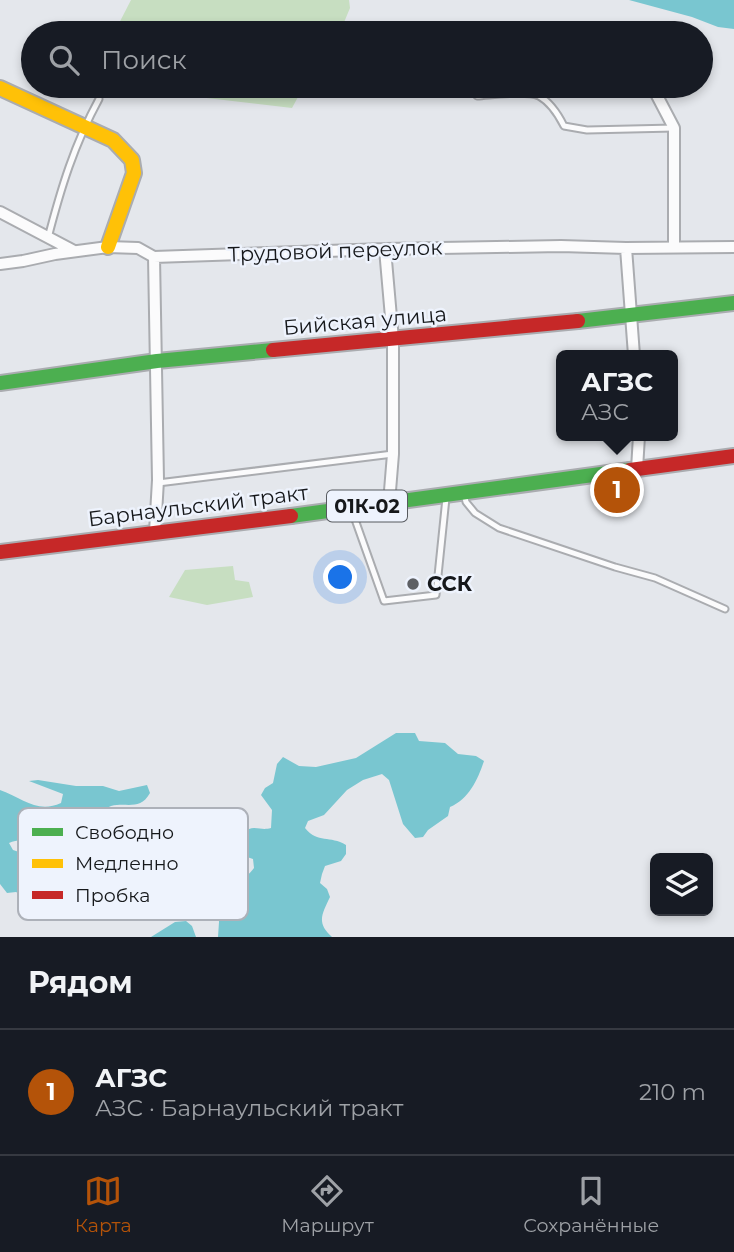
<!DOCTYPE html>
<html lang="ru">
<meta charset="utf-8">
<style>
:root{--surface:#171b24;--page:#242831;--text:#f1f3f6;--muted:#9ea1a6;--line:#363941;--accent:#b45309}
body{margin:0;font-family:Montserrat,sans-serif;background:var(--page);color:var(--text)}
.controls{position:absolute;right:21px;bottom:21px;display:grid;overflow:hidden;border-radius:10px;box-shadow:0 4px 10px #0003}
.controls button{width:63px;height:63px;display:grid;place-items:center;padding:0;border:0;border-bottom:2px solid var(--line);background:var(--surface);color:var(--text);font:35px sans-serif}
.you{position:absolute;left:341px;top:578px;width:24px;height:24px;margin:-18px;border:5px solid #fff;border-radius:50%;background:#1a73e8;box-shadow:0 0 0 10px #1a73e833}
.badge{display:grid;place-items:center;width:46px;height:46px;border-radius:50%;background:var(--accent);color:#fff;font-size:23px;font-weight:700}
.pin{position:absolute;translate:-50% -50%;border:4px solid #fff;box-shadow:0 2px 7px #0006}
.popup{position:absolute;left:556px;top:350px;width:122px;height:91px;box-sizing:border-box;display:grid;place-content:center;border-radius:10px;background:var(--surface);filter:drop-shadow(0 2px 5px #0005);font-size:23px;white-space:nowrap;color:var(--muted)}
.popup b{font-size:26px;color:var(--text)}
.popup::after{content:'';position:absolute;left:50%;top:100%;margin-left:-14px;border:14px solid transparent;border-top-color:var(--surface)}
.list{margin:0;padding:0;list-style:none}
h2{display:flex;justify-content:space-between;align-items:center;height:91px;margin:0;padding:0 28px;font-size:30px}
h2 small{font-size:23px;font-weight:400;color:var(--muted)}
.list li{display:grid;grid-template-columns:46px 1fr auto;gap:21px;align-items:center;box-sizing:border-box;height:126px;padding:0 28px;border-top:2px solid var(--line)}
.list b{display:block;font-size:26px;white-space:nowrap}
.list p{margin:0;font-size:23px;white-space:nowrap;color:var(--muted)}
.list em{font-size:23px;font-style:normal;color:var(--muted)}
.icon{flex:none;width:38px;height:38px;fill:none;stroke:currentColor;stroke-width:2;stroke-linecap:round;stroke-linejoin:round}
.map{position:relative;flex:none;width:734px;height:937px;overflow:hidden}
.search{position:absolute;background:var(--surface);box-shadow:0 4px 10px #0003;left:21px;right:21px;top:21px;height:77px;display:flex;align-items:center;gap:18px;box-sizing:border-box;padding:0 24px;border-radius:38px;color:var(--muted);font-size:26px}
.sheet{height:217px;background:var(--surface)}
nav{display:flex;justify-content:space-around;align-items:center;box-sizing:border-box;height:98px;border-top:2px solid var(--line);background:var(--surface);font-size:19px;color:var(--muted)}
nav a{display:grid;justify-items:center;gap:4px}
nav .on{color:var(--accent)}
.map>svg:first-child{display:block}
</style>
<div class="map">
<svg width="734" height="937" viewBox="0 0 734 937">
<rect width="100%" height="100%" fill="#e4e7ec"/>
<path fill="#c7dec1" d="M131,0H349L350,8L340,32L338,33H114Z
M140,86H304L292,108L198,97L168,88L145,91Z
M233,566L235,580L249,582L253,597L207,605L169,597L185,570Z"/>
<path fill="#79c6d0" d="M629,0H734V29L718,27L692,17Z
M396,733H415L419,741L445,743L458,754L476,756L484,761C478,779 469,799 450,807L448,816L428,830L423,837L415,838L403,824L389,780L382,774L363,780L347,790L324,815L308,821L305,828C318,844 330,835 346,845V854L341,861L325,866L322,874L320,883L327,889L330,897C322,914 316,923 332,937H218L219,922L217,880L222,872C237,877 244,882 254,868L253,859L244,856L237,858L230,853C235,843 240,829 254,828C261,828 263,830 271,828L272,810L261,795L265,788L273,783L277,764L283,757L299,766L316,767L356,758Z
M38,780L76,786H103L119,791L147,785L150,793C140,811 127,802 111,806C102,809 98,819 90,823C80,827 67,823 58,826C51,829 47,836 40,839C29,843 19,838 9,843L13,850L22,853L47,850L72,859L82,860L91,858L108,837L117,839C127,854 121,863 118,879L111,874L108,866L100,864L94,871L95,897L89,903L72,906L39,905L16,892L7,893L0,884V790C23,798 37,814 61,803L63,794L29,781Z
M186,921L192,926L196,937H151L175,922Z"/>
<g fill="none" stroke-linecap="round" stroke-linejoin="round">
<defs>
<path id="lane" d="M477,96C493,95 525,90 539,96C550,102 559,116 564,126L587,130L674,128
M48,238C61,188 74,145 99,99
M158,483L393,454
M464,494L466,502L475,513L499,528L615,567L655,578L725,609
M352,511L384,601L436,595L446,498"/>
<path id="street" d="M652,86L674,128V247
M0,212L74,251
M626,248L634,355
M385,249L393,340V454L389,503
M154,257L158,480L155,532
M0,264L23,261L55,254L108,247L138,248L154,257L385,249L561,246L626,248L734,247
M637,469L639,436"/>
<path id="fast" d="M578,321L734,303
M0,383L157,361L273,350
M291,516L630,470"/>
<path id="slow" d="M0,88L113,140L132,160L134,173L108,247"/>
<path id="jam" d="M273,350L578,321
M630,470L734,456
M0,552L291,516"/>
</defs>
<use href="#lane" stroke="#aaacb0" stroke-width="9"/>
<use href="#street" stroke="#aaacb0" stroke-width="14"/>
<use href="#fast" stroke="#aaacb0" stroke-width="18"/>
<use href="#slow" stroke="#aaacb0" stroke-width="18"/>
<use href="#jam" stroke="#aaacb0" stroke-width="18"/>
<use href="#lane" stroke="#fbfbfc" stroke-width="5"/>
<use href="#street" stroke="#fbfbfc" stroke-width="10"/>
<use href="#fast" stroke="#4caf50" stroke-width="14"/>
<use href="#slow" stroke="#ffc107" stroke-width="14"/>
<use href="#jam" stroke="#c62828" stroke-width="14"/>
</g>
<circle fill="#5e6064" stroke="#eef3fd" stroke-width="2.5" cx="413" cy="584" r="7"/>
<g text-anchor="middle" stroke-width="5" stroke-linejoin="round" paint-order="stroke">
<rect fill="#eef3fd" stroke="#575a5f" stroke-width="2" x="327" y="490.5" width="80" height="31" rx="5"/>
<g font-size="19" font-weight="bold" fill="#16181b">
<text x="367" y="513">01К-02</text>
</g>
<g font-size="21" fill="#16181b" stroke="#eef3fd">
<text transform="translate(335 251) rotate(-2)" y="7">Трудовой переулок</text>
<text transform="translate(365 321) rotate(-5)" y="7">Бийская улица</text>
<text transform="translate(198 506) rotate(-7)" y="7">Барнаульский тракт</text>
</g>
<g font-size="21" font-weight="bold" fill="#16181b" stroke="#eef3fd" text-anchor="start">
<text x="427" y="591">ССК</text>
</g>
</g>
<rect x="18" y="808" width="230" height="112" rx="10" fill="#eef3fd" stroke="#adb1b9" stroke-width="2"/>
<rect x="32" y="828" width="31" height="8" fill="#4caf50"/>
<rect x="32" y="859" width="31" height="9" fill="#ffc107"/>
<rect x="32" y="891" width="31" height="8" fill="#c62828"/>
<g font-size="19" fill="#16181b">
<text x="75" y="839">Свободно</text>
<text x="75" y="870">Медленно</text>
<text x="75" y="902">Пробка</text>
</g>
</svg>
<div class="controls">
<button><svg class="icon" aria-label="layers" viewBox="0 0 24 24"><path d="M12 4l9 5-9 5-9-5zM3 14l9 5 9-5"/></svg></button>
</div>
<div class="you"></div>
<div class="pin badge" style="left:617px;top:490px">1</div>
<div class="popup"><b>АГЗС</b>АЗС</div>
<div class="search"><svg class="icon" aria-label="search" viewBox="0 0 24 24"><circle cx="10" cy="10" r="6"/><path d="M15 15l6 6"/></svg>Поиск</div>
</div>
<section class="sheet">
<h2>Рядом<small></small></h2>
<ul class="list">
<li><span class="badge">1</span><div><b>АГЗС</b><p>АЗС · Барнаульский тракт</p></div><em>210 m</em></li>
</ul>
</section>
<nav>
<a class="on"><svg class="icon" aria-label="map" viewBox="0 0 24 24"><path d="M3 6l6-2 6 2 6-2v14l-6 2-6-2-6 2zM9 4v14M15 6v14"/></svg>Карта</a>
<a><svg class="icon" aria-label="directions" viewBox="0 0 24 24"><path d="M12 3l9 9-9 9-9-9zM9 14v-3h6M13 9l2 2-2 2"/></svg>Маршрут</a>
<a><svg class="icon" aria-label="saved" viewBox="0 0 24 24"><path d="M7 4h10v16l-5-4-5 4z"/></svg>Сохранённые</a>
</nav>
